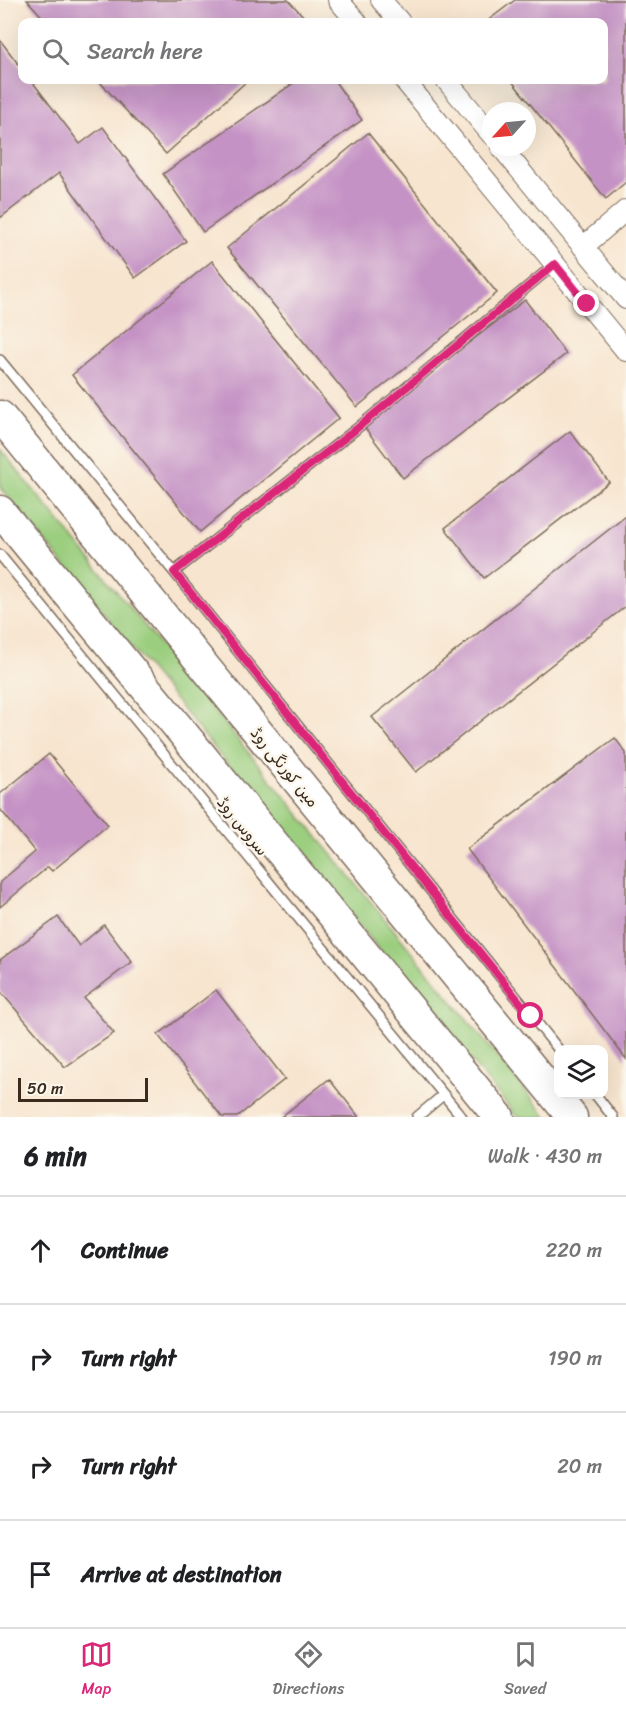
<!DOCTYPE html>
<meta charset="utf-8">
<style>
:root{--surface:#fff;--page:#f6f6f6;--text:#202124;--muted:#757577;--line:#e0e0e0;--accent:#db2777}
body{margin:0;font-family:Sriracha,"Playpen Sans Arabic",sans-serif;background:var(--page);color:var(--text)}
.controls{position:absolute;right:18px;bottom:18px;display:grid;overflow:hidden;border-radius:12px;box-shadow:0 6px 24px #0002}
.controls button{width:54px;height:54px;display:grid;place-items:center;padding:0;border:0;border-bottom:2px solid var(--line);background:var(--surface);color:var(--text);font:30px sans-serif}
.compass{position:absolute;left:482px;top:102px;width:54px;height:54px;border-radius:50%;background:var(--surface);box-shadow:0 6px 24px #0002;rotate:243deg}
.scale{position:absolute;left:18px;bottom:15px;width:130px;box-sizing:border-box;padding-left:6px;border:3px solid #3b2a1e;border-top:0;font-size:16px;line-height:21px;white-space:nowrap;color:#3b2a1e;-webkit-text-stroke:4px #fbf7ec;paint-order:stroke}
.stop{position:absolute;width:18px;height:18px;margin:-14px;border:4px solid #db2777;border-radius:50%;background:#fff}
.stop.end{background:#db2777;border-color:#fff;box-shadow:0 2px 6px #0008}
.list{margin:0;padding:0;list-style:none}
h2{display:flex;justify-content:space-between;align-items:center;height:78px;margin:0;padding:0 24px;font-size:26px}
h2 small{font-size:20px;font-weight:400;color:var(--muted)}
.list li{display:grid;grid-template-columns:39px 1fr auto;gap:18px;align-items:center;box-sizing:border-box;height:108px;padding:0 24px;border-top:2px solid var(--line)}
.list b{display:block;font-size:22px;white-space:nowrap}
.list em{font-size:20px;font-style:normal;color:var(--muted)}
.icon{flex:none;width:33px;height:33px;fill:none;stroke:currentColor;stroke-width:2;stroke-linecap:round;stroke-linejoin:round}
.map{position:relative;flex:none;width:626px;height:1117px;overflow:hidden}
.search{position:absolute;background:var(--surface);box-shadow:0 6px 24px #0002;left:18px;right:18px;top:18px;height:66px;display:flex;align-items:center;gap:15px;box-sizing:border-box;padding:0 21px;border-radius:12px;color:var(--muted);font-size:22px}
.sheet{height:510px;background:var(--surface)}
nav{display:flex;justify-content:space-around;align-items:center;box-sizing:border-box;height:84px;border-top:2px solid var(--line);background:var(--surface);font-size:16px;color:var(--muted)}
nav a{display:grid;justify-items:center;gap:3px}
nav .on{color:var(--accent)}
.map>svg:first-child{display:block}
</style>
<div class="map">
<svg width="626" height="1117" viewBox="0 0 626 1117">
<rect width="100%" height="100%" fill="#fbf7ec"/>
<filter id="ink" filterUnits="userSpaceOnUse"><feTurbulence type="fractalNoise" baseFrequency=".0167" numOctaves="2"/><feDisplacementMap in="SourceGraphic" scale="12" xChannelSelector="R" yChannelSelector="G"/><feConvolveMatrix kernelMatrix="1 2 1 2 8 2 1 2 1" color-interpolation-filters="sRGB"/></filter>
<filter id="wash" filterUnits="userSpaceOnUse"><feTurbulence type="fractalNoise" baseFrequency=".008" numOctaves="4" result="noise"/><feDisplacementMap in="SourceGraphic" scale="24" xChannelSelector="R" yChannelSelector="G"/><feGaussianBlur stdDeviation="1.35" result="paint"/><feColorMatrix in="noise" values="0 0 0 0 0 0 0 0 0 0 0 0 0 0 0 0 0 1.4 0 .05"/><feComposite in="paint" operator="in"/></filter>
<g filter="url(#wash)">
<rect width="100%" height="100%" fill="#f7e5cf"/>
<path fill="#9bce7f" stroke="#6b7c4e" stroke-width="1.5" d="M0,449L547,1117H517L0,487Z"/>
<g id="blocks">
<path fill="#c492c5" d="M27,0H288L309,22H47Z
M515,0H626V182L606,199L511,80H604V22H486Z
M0,40L22,69V80H31L80,144L103,127L186,241L135,278L59,173L0,218Z
M98,80H248L166,154Z
M298,80H334L362,120L203,232L163,174Z
M368,133L497,293L357,407L227,248Z
M212,261L339,418L200,532L72,375Z
M525,300L566,354L403,478L362,424Z
M570,431L609,482L484,578L445,528Z
M626,516V606L416,772L372,717Z
M615,738L626,753V1059L467,849Z
M49,754L108,825L52,871L48,867L0,907V882L35,852L0,809V794Z
M58,917L79,946L104,925L132,962L84,998L114,1033L65,1067L0,991V960Z
M216,990L285,1079L237,1117H222L158,1035Z
M329,1079L359,1117H281Z"/>
</g>
</g>
<g filter="url(#ink)">
<use href="#blocks" fill-opacity="0" stroke="#7d6b5c" stroke-width="1.5"/>
<g fill="none" stroke-linecap="round" stroke-linejoin="round">
<defs>
<path id="lane" d="M0,360L174,572L559,1050
M0,555L462,1117
M174,572L355,430L555,264
M595,1094L613,1117
M417,1117L443,1095"/>
<path id="street" d="M338,0L357,22
M381,0L400,22
M404,80L626,351
M446,80L491,134
M501,147L626,299
M583,247L626,210"/>
<path id="primary" d="M0,416L572,1117
M0,511L499,1117"/>
</defs>
<use href="#lane" stroke="#7d6b5c" stroke-width="12"/>
<use href="#street" stroke="#7d6b5c" stroke-width="22"/>
<use href="#primary" stroke="#7d6b5c" stroke-width="33"/>
<use href="#lane" stroke="#fff" stroke-width="9"/>
<use href="#street" stroke="#fff" stroke-width="20"/>
<use href="#primary" stroke="#fff" stroke-width="30"/>
</g>
</g>
<g fill="none" stroke-linecap="round" stroke-linejoin="round" filter="url(#ink)">
<path stroke="#db2777" stroke-width="8" d="M531,1016L174,572L355,430L555,264L587,304"/>
</g>
<g text-anchor="middle" stroke-width="5" stroke-linejoin="round" paint-order="stroke">
<g font-size="16" fill="#3b2a1e" stroke="#fbf7ec">
<text transform="translate(285 767) rotate(51)" y="6">مین کورنگی روڈ</text>
<text transform="translate(243 826) rotate(51)" y="6">سروس روڈ</text>
</g>
</g>
</svg>
<div class="controls">
<button><svg class="icon" aria-label="layers" viewBox="0 0 24 24"><path d="M12 4l9 5-9 5-9-5zM3 14l9 5 9-5"/></svg></button>
</div>
<svg class="compass" viewBox="-18 -18 36 36"><path d="M0-13l5 13h-10z" fill="#e53935"/><path d="M0 13l5-13h-10z" fill="#757577"/></svg>
<div class="scale">50 m</div>
<div class="stop" style="left:531px;top:1016px"></div>
<div class="stop end" style="left:587px;top:304px"></div>
<div class="search"><svg class="icon" aria-label="search" viewBox="0 0 24 24"><circle cx="10" cy="10" r="6"/><path d="M15 15l6 6"/></svg>Search here</div>
</div>
<section class="sheet">
<h2>6 min<small>Walk · 430 m</small></h2>
<ul class="list">
<li><svg class="icon" aria-label="ahead" viewBox="0 0 24 24"><path d="M12 20V5M6 11l6-6 6 6"/></svg><div><b>Continue</b></div><em>220 m</em></li>
<li><svg class="icon" aria-label="right" viewBox="0 0 24 24"><path d="M7 20v-9h11M14 6l5 5-5 5"/></svg><div><b>Turn right</b></div><em>190 m</em></li>
<li><svg class="icon" aria-label="right" viewBox="0 0 24 24"><path d="M7 20v-9h11M14 6l5 5-5 5"/></svg><div><b>Turn right</b></div><em>20 m</em></li>
<li><svg class="icon" aria-label="arrive" viewBox="0 0 24 24"><path d="M6 21V4h12l-3 4 3 4H6"/></svg><div><b>Arrive at destination</b></div></li>
</ul>
</section>
<nav>
<a class="on"><svg class="icon" aria-label="map" viewBox="0 0 24 24"><path d="M3 6l6-2 6 2 6-2v14l-6 2-6-2-6 2zM9 4v14M15 6v14"/></svg>Map</a>
<a><svg class="icon" aria-label="directions" viewBox="0 0 24 24"><path d="M12 3l9 9-9 9-9-9zM9 14v-3h6M13 9l2 2-2 2"/></svg>Directions</a>
<a><svg class="icon" aria-label="saved" viewBox="0 0 24 24"><path d="M7 4h10v16l-5-4-5 4z"/></svg>Saved</a>
</nav>
